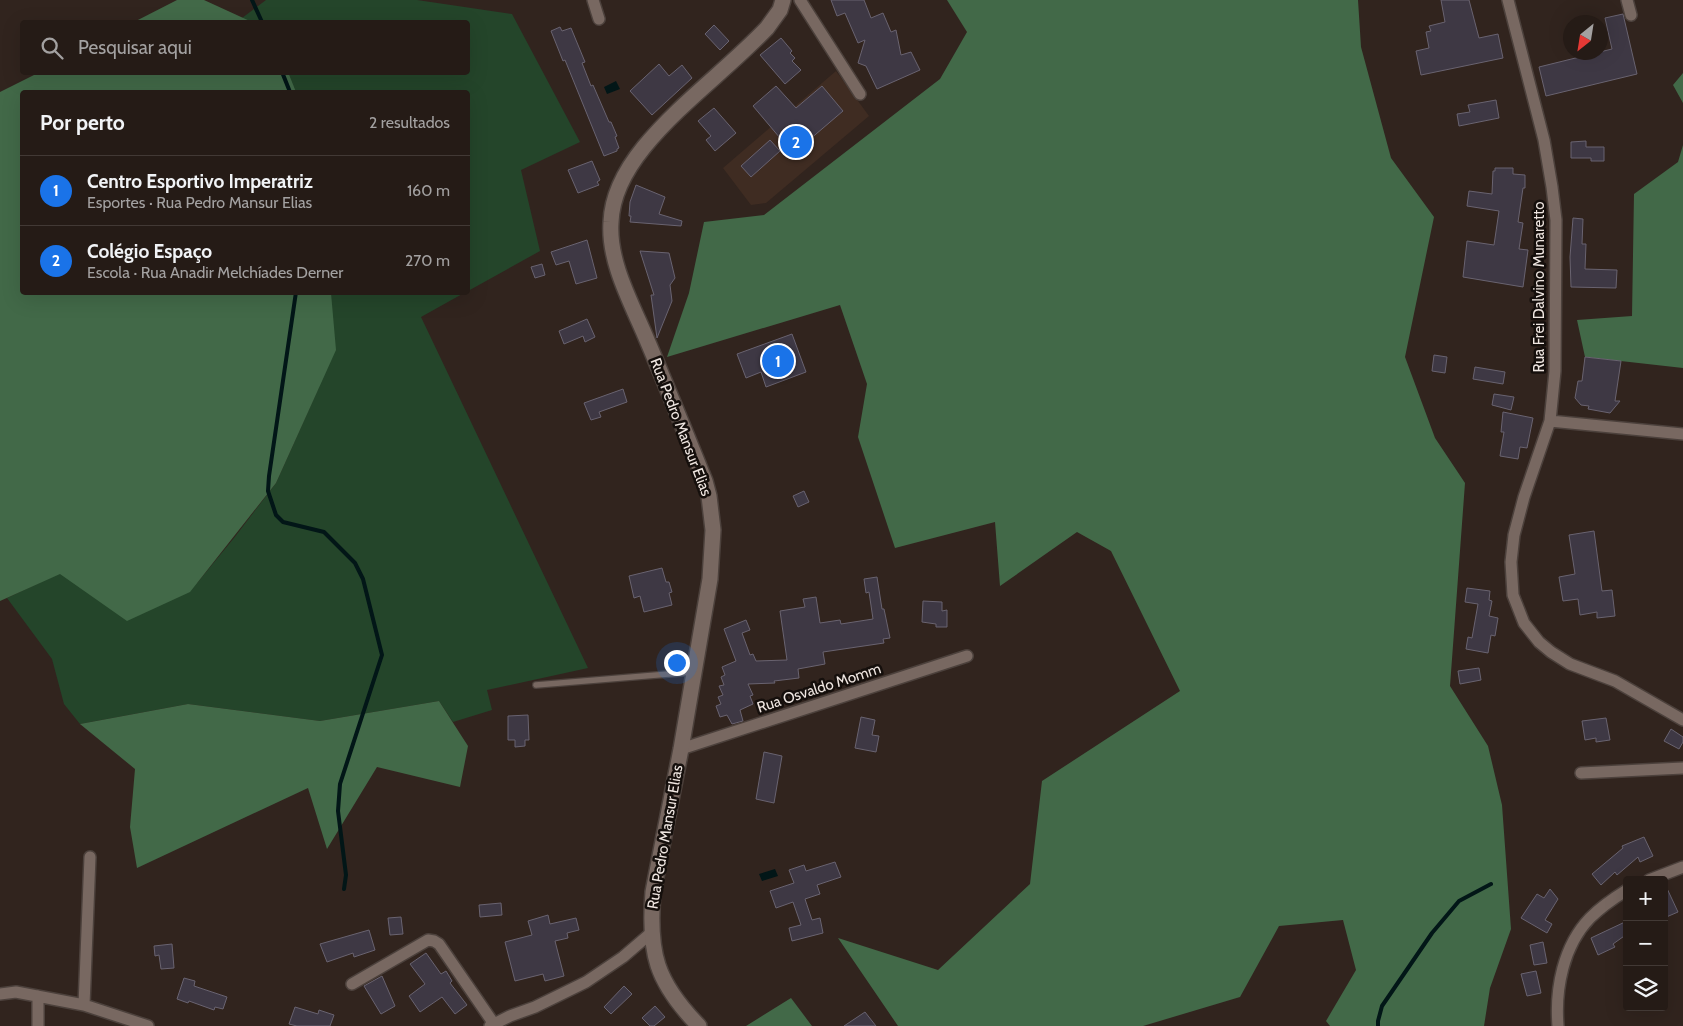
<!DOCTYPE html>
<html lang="pt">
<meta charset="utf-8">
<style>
:root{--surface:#251b16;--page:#2d241f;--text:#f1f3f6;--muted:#a3a1a1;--line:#423935;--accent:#1a73e8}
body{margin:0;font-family:Cabin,sans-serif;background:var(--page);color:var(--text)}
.controls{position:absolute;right:15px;bottom:15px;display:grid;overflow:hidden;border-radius:5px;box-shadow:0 5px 20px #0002}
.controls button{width:45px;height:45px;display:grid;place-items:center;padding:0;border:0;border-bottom:1px solid var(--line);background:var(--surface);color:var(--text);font:25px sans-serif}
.compass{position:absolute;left:1563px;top:15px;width:45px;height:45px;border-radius:50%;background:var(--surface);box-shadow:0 5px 20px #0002;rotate:210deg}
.you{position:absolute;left:676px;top:662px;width:18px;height:18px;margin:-12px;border:4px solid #fff;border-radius:50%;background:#1a73e8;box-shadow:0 0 0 8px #1a73e833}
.badge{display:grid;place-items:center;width:32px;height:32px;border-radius:50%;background:var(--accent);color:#fff;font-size:16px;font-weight:700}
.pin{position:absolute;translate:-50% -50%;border:2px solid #fff;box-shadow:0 1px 5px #0006}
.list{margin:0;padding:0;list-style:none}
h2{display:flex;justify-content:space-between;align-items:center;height:65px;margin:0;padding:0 20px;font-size:21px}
h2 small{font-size:16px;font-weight:400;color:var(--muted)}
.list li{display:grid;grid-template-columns:32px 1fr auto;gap:15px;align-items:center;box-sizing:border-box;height:70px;padding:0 20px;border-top:1px solid var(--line)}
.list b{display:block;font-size:19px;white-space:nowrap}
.list p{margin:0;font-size:16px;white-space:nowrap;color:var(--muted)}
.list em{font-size:16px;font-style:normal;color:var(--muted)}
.icon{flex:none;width:28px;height:28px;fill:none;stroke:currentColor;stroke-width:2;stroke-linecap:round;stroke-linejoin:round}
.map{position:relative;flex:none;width:1683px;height:1026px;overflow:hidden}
.search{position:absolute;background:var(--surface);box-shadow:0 5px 20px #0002;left:20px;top:20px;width:450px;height:55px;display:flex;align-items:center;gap:12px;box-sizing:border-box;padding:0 18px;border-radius:5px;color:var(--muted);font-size:19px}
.panel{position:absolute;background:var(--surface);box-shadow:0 5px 20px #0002;left:20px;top:90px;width:450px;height:205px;border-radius:5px}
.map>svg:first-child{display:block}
</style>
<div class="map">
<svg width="1683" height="1026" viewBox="0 0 1683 1026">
<rect width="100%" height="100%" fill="#31241e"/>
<path fill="#3f2c22" d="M836,71L869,116L766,203L751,205L723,168Z"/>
<path fill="#24452a" d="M266,0H417L512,14L580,142L521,170L540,251L468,291V92H295L281,73L468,72V22H245L242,18Z
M328,293H464L421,317L588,668L487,690L492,710L453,722L439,701L320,721L188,704L80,724L64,704L52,659L7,598L60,573L197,583L234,538L276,483L319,387Z"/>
<path fill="#426948" d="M177,0H204L252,22H134Z
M947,0H1358L1361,47L1391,158L1434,217L1405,357L1435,438L1465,483L1450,686L1488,746L1502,805L1511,929L1490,988L1484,1026H1330L1326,1021L1356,970L1343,920L1279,926L1240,997L1143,1026H898L838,938L938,970L1030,884L1042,781L1180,691L1111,551L1077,532L1000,586L995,522L895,548L858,437L867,384L840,305L667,357L689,293L704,222L764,215L940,79L967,32Z
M288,72L296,92H22V292L331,293L336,350L276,483L190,592L127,621L60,574L0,601V92L38,73Z
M1683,73V103L1673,85Z
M1683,145V368L1585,357L1577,320L1632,316L1634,194L1678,162Z
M439,701L468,746L460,787L377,767L327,849L308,788L137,868L130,827L135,769L80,724L188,704L320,721Z
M791,998L812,1026H746Z"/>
<path fill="#021617" d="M616,81L620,89L607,94L604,87Z
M775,869L778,876L762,881L759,874Z"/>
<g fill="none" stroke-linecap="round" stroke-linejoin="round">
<path stroke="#021617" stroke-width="4" d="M252,0L262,22
M282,72L290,92
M296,292L269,476L268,491L276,515L283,522L324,532L355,563L363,579L382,655L340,784L338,811L346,875L344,889
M1378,1026V1021L1382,1006L1432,933L1459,901L1491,884"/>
</g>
<path fill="#3e3844" stroke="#696370" d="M831,0H864L871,18L883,13L891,32L896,30L901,55L911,52L920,70L877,89L866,66L858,63L865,40L858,43L845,13L837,16Z
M1441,0H1469L1479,38L1498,34L1503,58L1421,75L1416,51L1429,48L1426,32L1431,31L1429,26L1445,22Z
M1623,14L1637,74L1546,96L1539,67L1612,49L1605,18Z
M714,25L729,41L720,50L705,34Z
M560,27L562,31L571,28L585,62L582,63L591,86L593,85L609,122H611L617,136L615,137L619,148L617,149V151L604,156L565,60L563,61L551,31Z
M781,38L792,51L790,53L795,58L792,61L801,70L785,84L760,55Z
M659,64L669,76L682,65L692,78L652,115L630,91Z
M776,86L796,108L822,86L843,111L809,140L796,124L780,138L753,106Z
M1496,100L1499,118L1459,126L1457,114L1470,112L1468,105Z
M714,108L736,133L715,151L706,140L711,136L698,121Z
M770,140L780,151L751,177L741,166Z
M1586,141V147H1604V161H1591V158H1571V142Z
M592,161L600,180L597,182L599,185L578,193L568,170Z
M1495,168H1513V174L1525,175V188H1523L1518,222L1523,223L1519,249L1528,250L1523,287L1463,277L1467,241L1494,245L1499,211L1467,206L1469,191L1492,194L1493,171H1495Z
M636,185L665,197L659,214L682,221L681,226L630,222L631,216H629L630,202Z
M1573,218L1583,219L1582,244H1586L1585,269L1617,270L1616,288L1571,287L1570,257Z
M587,240L597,278L576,284L569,261L556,265L551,252Z
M640,251L669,253L675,278L670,285L672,301L657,338L651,295H654Z
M542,264L545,275L535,278L531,267Z
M587,319L595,337L585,342L583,336L564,344L559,331Z
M792,334L806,372L766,387L761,372L746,378L737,354Z
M1434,355L1447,357L1445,373L1432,371Z
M1585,357L1621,361L1615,401H1620L1610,413L1588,409L1589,406L1581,405L1575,398L1578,381H1582Z
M1475,367L1505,372L1503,384L1473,379Z
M623,389L627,402L599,412L601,417L591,420L584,403Z
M1494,394L1514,397L1511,410L1492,405Z
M1503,412L1533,418L1527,448L1520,447L1518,459L1500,456L1504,432H1501Z
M804,491L809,502L798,507L793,496Z
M1594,531L1602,591L1612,590L1615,616L1597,618V612L1580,615L1578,599L1563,601L1559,577L1575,574L1569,535Z
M662,568L666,582H669L672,592L669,593L672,605L644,612L640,596L634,598L629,576Z
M877,577L882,609H884L890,638L883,639L884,643L823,652L825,664L798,669L799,678L774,681L775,683L748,684L753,695L750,696L753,704L740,710L743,721L732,724L727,715L720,717L716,706L721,704L718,697L723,695L719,686L724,685L721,677L725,675L722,667L736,661L724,629L746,620L750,630L742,633L750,655L753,654L756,661L787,660L780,611L805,607L803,599L816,597L820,623L840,620L841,624L873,619L869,592L866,593L864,579Z
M1467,588L1490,591L1489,600L1492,601L1489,616L1498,618L1495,636L1491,635L1488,653L1466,649L1468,637L1472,638L1478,604L1465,602Z
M923,601L942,602V611L947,610V627H936V624L922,622Z
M1479,668L1481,680L1460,684L1458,671Z
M528,715L529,740H525V746L515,747V740H508V716Z
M861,717L875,720L872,735L879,736L876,752L855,748Z
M1606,718L1610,740L1596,742V738L1585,740L1582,721Z
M1671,729L1683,737V742L1679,749L1664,741Z
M764,752L782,756L774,803L756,799Z
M1644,837L1653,856L1640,862L1638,857L1617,875L1615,872L1601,885L1592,874L1623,848L1622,846Z
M835,862L841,877L817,885L820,894L805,899L812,920L820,918L823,933L792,941L789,928L801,925L793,902L776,908L770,891L794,883L789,870L804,865L806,871Z
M1664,882L1678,912L1664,918Z
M1550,889L1558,899L1545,920L1552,924L1547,933L1521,918L1537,894L1544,898Z
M501,903L502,915L480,917L479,905Z
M548,915L550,924L576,918L579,930L567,933L568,938L555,941L564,976L545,981L543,974L515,981L505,942L532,935L528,921Z
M401,917L403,934L390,935L388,918Z
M1627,921V934L1613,944L1615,947L1598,955L1591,938Z
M369,930L375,950L354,957L353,953L327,962L320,944Z
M1543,942L1547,963L1534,965L1530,945Z
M172,944L174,968L161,969L159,955L155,956L154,946Z
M426,953L441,974L446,971L452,981L450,983L467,1005L455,1014L442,997L420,1012L409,996L425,984L410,964Z
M1536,971L1541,993L1527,996L1521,974Z
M382,976L395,1006L381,1014L364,986Z
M184,978L195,981L194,986L227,997L223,1009L215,1007L214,1010L189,1001L188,1003L177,999Z
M624,986L632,994L611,1014L604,1007Z
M655,1006L665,1017L654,1026H650L642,1018Z
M295,1007L318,1014L319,1010L334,1015L330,1026H297L289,1024Z
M865,1012L876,1026H844Z"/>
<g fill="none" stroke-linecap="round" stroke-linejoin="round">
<defs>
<path id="lane" d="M536,685L693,672"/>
<path id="street" d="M593,0L599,19
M800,0L860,94
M1508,0L1544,140L1552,187L1556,220L1555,371L1550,421L1524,497L1514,535L1511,562L1513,595L1524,623L1539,642L1551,652L1570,664L1615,681L1683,720
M1627,0L1631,15
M1550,421L1683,434
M681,749L967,656
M1581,773L1683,768
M1649,880L1683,867
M352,984L428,940L434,941L439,944L494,1024
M0,994L16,992L84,1005L148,1026
M84,1005L90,857
M38,1026V996
M490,1026L510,1016L535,1007L586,982L623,957L651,933
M1558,1026C1555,989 1563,946 1590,918C1601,907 1614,898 1627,890"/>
<path id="secondary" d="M699,1026C656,982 648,953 653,892L681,749L710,579L713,530L709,496L705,481C686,434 667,387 647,340C632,304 608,262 611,222C612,194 627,168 644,147C680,103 728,69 767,28L780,10L783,0"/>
</defs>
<use href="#lane" stroke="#4c413c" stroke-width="8"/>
<use href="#street" stroke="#4c413c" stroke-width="14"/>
<use href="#secondary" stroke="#4c413c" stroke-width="18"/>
<use href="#lane" stroke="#786861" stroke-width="5.5"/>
<use href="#street" stroke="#786861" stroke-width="11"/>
<use href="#secondary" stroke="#786861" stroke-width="15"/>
</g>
<g text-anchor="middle" stroke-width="5" stroke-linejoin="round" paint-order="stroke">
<g font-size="15" fill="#efe6e1" stroke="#150f0c">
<text transform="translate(1539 287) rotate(-90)" y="5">Rua Frei Dalvino Munaretto</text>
<text transform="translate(681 427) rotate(69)" y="5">Rua Pedro Mansur Elias</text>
<text transform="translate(819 688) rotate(-18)" y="5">Rua Osvaldo Momm</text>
<text transform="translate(665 837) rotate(-80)" y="5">Rua Pedro Mansur Elias</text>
</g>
</g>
</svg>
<div class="controls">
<button>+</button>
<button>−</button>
<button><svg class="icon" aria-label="layers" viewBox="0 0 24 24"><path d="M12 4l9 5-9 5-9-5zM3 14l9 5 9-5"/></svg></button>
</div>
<svg class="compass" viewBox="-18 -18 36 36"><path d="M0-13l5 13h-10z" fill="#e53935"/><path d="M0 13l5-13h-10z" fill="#a3a1a1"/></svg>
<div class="you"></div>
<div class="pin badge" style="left:778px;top:361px">1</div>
<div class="pin badge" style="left:796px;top:142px">2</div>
<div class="search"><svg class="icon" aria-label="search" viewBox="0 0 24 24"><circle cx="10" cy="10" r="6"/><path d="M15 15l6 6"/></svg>Pesquisar aqui</div>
<section class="panel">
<h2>Por perto<small>2 resultados</small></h2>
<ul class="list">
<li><span class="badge">1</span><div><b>Centro Esportivo Imperatriz</b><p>Esportes · Rua Pedro Mansur Elias</p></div><em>160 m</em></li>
<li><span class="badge">2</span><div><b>Colégio Espaço</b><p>Escola · Rua Anadir Melchíades Derner</p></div><em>270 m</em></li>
</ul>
</section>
</div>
